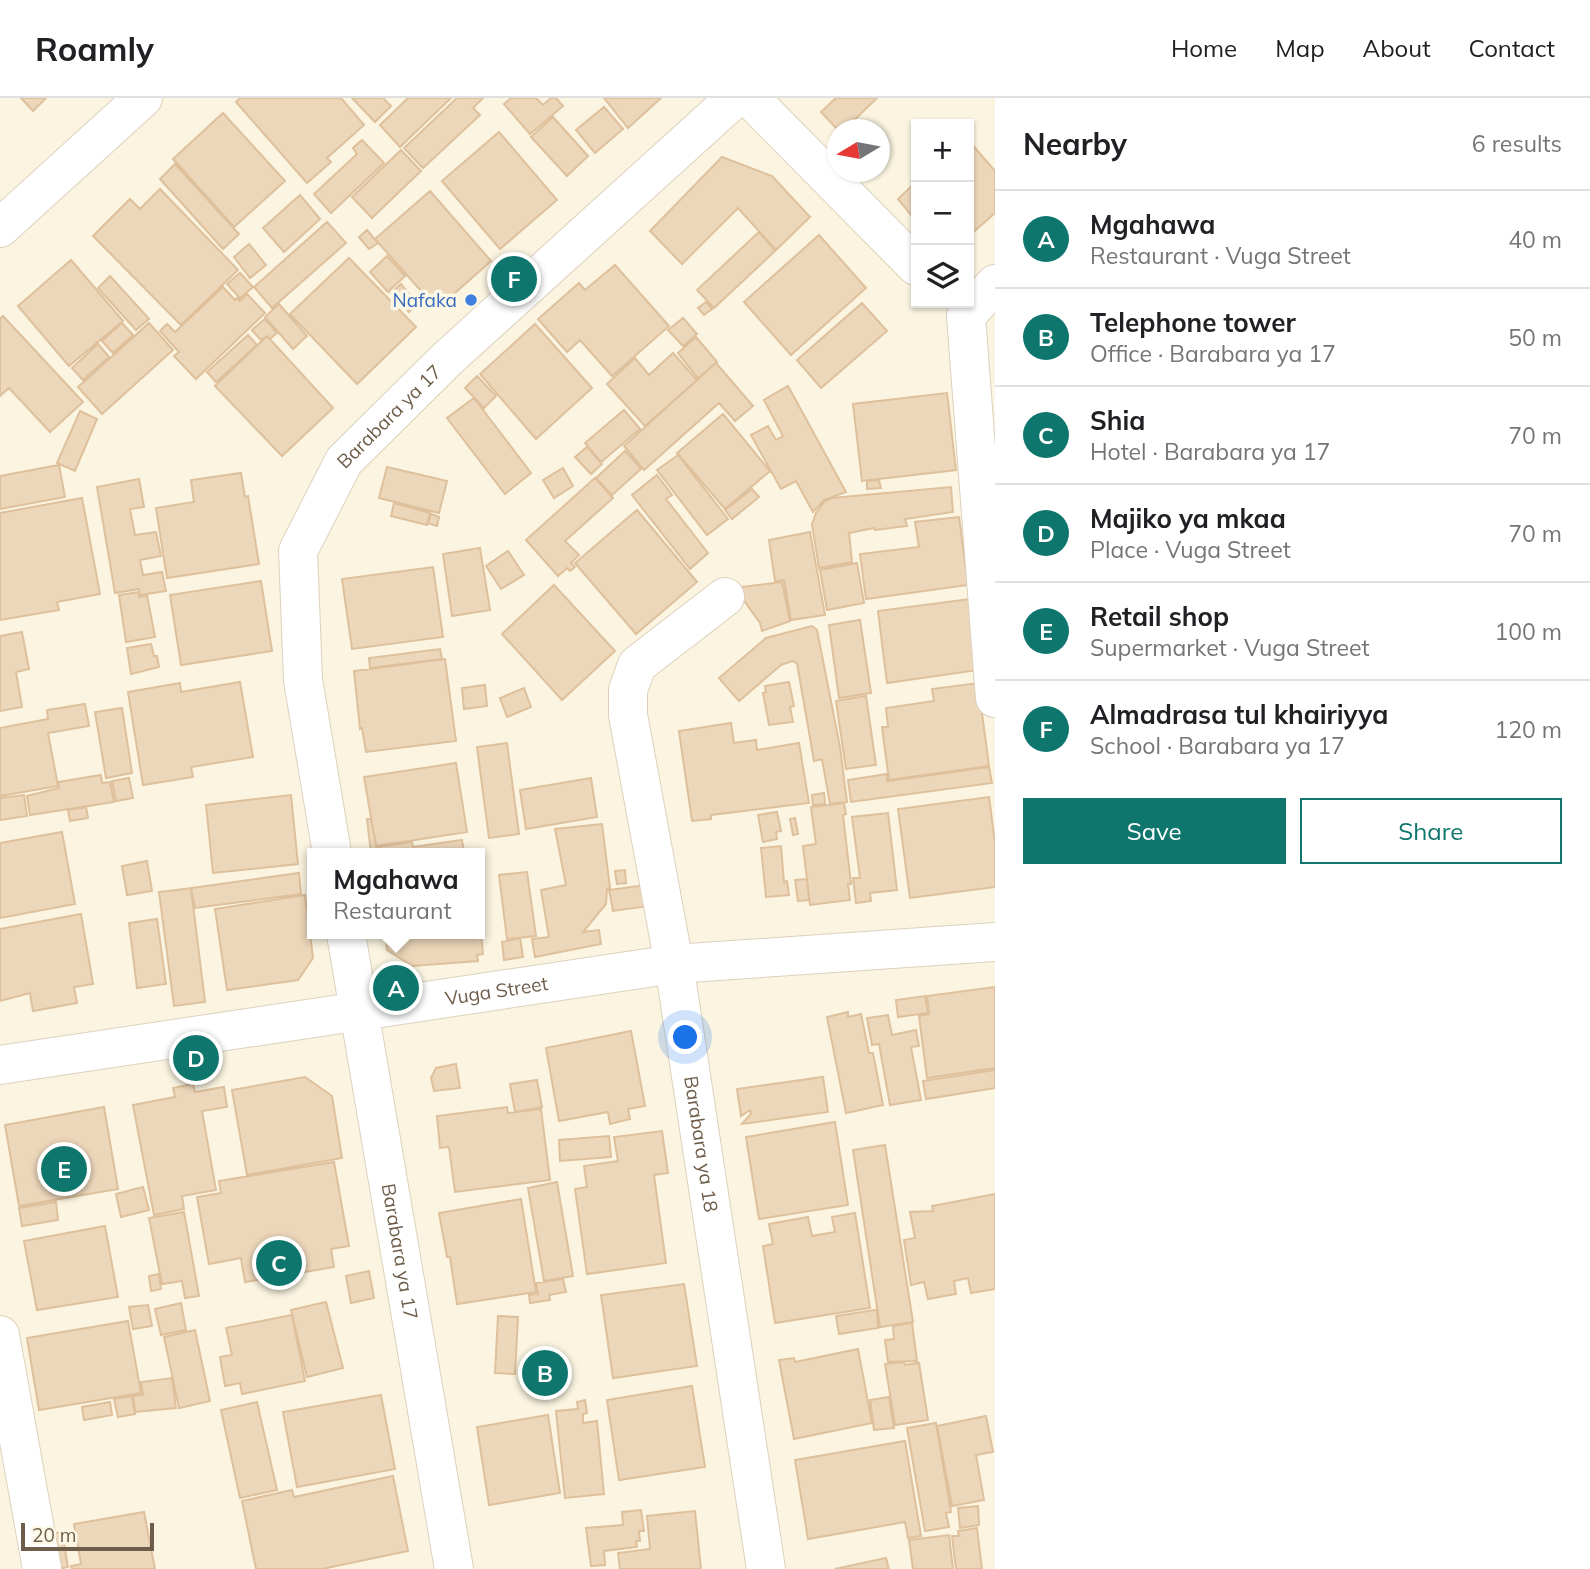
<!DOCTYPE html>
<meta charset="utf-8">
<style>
:root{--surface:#fff;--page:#f2f2f2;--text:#202124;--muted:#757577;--line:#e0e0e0;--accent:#0f766e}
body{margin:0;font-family:Mulish,sans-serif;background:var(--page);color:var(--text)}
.controls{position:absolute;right:21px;top:21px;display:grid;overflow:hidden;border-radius:0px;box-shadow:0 2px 5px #0004}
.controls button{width:63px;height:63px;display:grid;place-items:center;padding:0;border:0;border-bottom:2px solid var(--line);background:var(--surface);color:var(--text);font:35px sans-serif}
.compass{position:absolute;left:827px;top:21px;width:63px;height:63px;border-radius:50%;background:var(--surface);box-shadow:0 2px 5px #0004;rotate:260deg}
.scale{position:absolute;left:21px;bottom:18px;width:133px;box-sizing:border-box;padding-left:7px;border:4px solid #6e5d4a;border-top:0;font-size:19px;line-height:24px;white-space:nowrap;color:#6e5d4a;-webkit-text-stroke:5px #fdf8e6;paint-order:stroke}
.you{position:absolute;left:686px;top:940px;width:24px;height:24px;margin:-18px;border:5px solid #fff;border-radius:50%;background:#1a73e8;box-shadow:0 0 0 10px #1a73e833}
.badge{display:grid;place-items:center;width:46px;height:46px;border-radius:50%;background:var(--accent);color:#fff;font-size:23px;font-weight:700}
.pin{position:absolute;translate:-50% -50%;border:4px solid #fff;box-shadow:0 2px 7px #0006}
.popup{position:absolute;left:307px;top:750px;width:178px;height:91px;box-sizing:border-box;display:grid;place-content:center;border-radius:0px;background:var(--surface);filter:drop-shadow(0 2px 5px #0005);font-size:23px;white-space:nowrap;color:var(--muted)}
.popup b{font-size:26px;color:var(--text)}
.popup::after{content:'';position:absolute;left:50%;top:100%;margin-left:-14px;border:14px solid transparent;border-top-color:var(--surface)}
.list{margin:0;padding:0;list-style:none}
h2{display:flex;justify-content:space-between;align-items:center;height:91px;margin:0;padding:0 28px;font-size:30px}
h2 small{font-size:23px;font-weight:400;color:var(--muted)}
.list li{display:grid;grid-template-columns:46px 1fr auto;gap:21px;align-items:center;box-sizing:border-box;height:98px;padding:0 28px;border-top:2px solid var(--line)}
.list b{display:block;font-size:26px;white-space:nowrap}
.list p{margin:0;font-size:23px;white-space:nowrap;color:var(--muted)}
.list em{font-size:23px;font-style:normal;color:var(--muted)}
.actions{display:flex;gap:14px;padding:21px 28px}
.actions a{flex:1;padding:16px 0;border:2px solid var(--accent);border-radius:0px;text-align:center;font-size:24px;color:var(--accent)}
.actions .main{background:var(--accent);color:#fff}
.icon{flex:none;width:38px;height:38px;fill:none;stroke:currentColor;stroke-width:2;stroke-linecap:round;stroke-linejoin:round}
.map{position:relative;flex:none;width:995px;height:1471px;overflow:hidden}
header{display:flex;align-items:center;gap:42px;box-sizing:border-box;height:98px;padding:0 35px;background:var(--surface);border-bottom:2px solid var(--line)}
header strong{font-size:33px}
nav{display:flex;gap:38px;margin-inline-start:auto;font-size:24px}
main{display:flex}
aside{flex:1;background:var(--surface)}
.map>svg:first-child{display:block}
</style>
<header>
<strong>Roamly</strong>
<nav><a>Home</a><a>Map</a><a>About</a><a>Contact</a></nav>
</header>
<main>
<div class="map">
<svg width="995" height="1471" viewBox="0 0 995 1471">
<rect width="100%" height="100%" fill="#faf4e0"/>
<path fill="#edd7ba" stroke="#dec09c" stroke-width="2" d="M21,0H46L33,13Z
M240,0H341L364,27L327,60L331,64L307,85L236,4Z
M352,0H383L391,8L375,24Z
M408,0H451L400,49L380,27Z
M457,0H483L473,10L480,17L423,70L404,50Z
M511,0H536L543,7L551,0H556L563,8L530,36L504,6Z
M604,0H661L628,30Z
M836,0H877L844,32H838L821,14Z
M604,9L623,31L595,55L576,32Z
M223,15L285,83L234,129L173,61Z
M553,19L588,58L567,78L531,39Z
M499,34L557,102L500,151L442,83Z
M362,42L384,65L331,115L314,96L357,56L353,50Z
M969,43L995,73V115L969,138Z
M401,52L421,73L372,120L352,99Z
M722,59L772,78L810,119L776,152L738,110L682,166L650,133Z
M175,66L239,136L223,151L160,81Z
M916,84V123L898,101Z
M160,91L238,172L181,227L93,138L130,101L140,111Z
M430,93L491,163L437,211L375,141Z
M300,97L320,121L284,154L263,130Z
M327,124L346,145L272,210L254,189Z
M367,132L378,145L369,151L359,139Z
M759,134L775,153L714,210L697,192Z
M819,137L866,190L791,257L744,204Z
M249,146L266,167L250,180L234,159Z
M387,158L405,178L388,194L370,174Z
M349,160L416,229L357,286L290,216Z
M71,162L123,223L69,268L18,208Z
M615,167L669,228L612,278L580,242L567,254L538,221L579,185L585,192Z
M240,175L253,189L240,200L227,186Z
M110,178L149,221L136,232L98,190Z
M401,186L417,206L409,214L391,195Z
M223,189L235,202L237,200L240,203L247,196L265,215L196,281L174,258L179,254L160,233L167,226L175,234Z
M706,204L712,211L704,217L698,210Z
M862,205L887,233L821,290L797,262Z
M279,206L307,238L293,251L265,219Z
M3,218L83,304L50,334L9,290L0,298V221Z
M683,220L697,236L683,248L668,232Z
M265,221L277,235L270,241L267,238L261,242L252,232Z
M122,225L133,237L113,255L102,243Z
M149,225L173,252L102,316L78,289Z
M535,226L592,290L536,341L480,276Z
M248,237L257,247L216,284L207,274Z
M267,238L333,310L282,358L215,288Z
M696,239L717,264L698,280L678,255Z
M98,246L109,259L83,282L72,270Z
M673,255L697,282L645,328L607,286L635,260L649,277Z
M716,265L753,308L735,323L719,305L644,372L624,348Z
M477,278L496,298L484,310L465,290Z
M788,288L846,394L824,402L813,414L796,383L781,391L751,337L768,328L776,342L783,338L764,302Z
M947,295L956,372L862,383L853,306Z
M474,300L531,375L505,396L447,320Z
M624,312L640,331L601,364L585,345Z
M80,313L97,321L75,373L57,365Z
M723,316L770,373L725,411L677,355Z
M587,349L602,366L591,376L575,359Z
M625,353L641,371L612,397L596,380Z
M678,357L728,421L707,437L657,372Z
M59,367L65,399L0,411V378Z
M387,369L447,383L439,415L379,400Z
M563,370L573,388L554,400L543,382Z
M241,375L245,399L248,398L259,466L167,480L156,410L194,404L191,382Z
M657,377L672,397L666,401L708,455L690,471L632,397Z
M595,380L613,400L565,443L579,457L571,465L575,469L570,473L567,470L558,478L526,442Z
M139,381L144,409L130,411L135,437L156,434L161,458L140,462L143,477L162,474L166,493L140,497L139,491L115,495L97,389Z
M879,382L881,390L867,391V383Z
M951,389L953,414L905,421L907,428L875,432L874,430L849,435L852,464L819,470L812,426L816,415L825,403L832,400Z
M752,391L759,399L732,421L725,412Z
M82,400L100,496L57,504L59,512L0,522V415Z
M394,405L430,415L427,427L391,418Z
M637,412L697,484L636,536L575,465Z
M431,416L439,419L437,428L428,425Z
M959,419L968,487L866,501L860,456L919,449L915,424Z
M810,434L825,517L791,522L784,482L775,483L769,442Z
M480,450L490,512L452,518L443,456Z
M508,453L524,477L501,491L486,468Z
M857,465L864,505L827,512L820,472Z
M433,469L443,539L352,551L342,481Z
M261,483L272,553L181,567L170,497Z
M782,484L790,523L762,533L760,525L745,504H740L733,490Z
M554,487L615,553L562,602L502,536Z
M139,494V499L147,497L155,539L126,544L119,497Z
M969,501L978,572L887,585L878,513Z
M860,522L871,595L839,600L829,527Z
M812,528L817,532L840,649L847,704L830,706L822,661L814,663L797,565L792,563L781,567L739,603L719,580L766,540Z
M22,534L29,571L16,574L22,609L0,613V538Z
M151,546L154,558H157L159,569L131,576L127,550Z
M440,551L442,561L370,570L369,560Z
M445,561L456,643L366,654L362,630L360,631L354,573Z
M240,584L253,659L191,669L193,679L143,687L128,594L180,585L181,594Z
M789,584L794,608L790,609L793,624L769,627L763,595L766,594L765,588Z
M978,585L989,668L889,682L882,629H888L886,610L934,603L932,591Z
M485,587L487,608L464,611L462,590Z
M524,590L531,609L507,619L500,600Z
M866,598L876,667L846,671L836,603Z
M85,606L89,628L48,635L58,688L0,698V630L48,621L47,612Z
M122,610L132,675L106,680L95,614Z
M731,625L734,645L756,642L757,652L799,645L809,705L711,717V721L692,723L679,633Z
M507,645L519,736L489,740L477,649Z
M456,665L467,734L376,748L364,679Z
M989,669L992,685L851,704L848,682L887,676V683Z
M101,677L102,685L110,684L114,704L30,717L27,698L59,690L58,684Z
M129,680L133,700L116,703L112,683Z
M591,680L597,719L526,731L520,692Z
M824,695L825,706L813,707L812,697Z
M24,697L27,718L0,722V700Z
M291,697L298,766L213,775L206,707Z
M989,699L995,745V789L910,800L898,711Z
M844,705L846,716L843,717L851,786H848L850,802L810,807L803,748L816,746L811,709Z
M86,709L88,720L70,723L68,712Z
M777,714L781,733L776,734L777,741L763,744L758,717Z
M888,715L897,792L870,795L871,803L856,805L853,780H860L852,719Z
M795,720L798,736L793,737L790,721Z
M367,721H371L378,755H371Z
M602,726L610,790L607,791L606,806L583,834L599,832L601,846L535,859L532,841L549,839L541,792L566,787L555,731Z
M62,734L75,806L0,820V745Z
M462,742L464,753L471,752L472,755H379L378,749L412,744L413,749Z
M781,748L784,784L787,783L789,797L766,799L761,750Z
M147,763L152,793L127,797L122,768Z
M625,772L626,785L617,786L615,773Z
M527,774L536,838L507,841L499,777Z
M299,775L301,796L195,810L191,790Z
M807,781L809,802L798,803L795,782Z
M645,787L649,808L613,813L609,792Z
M191,790L205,904L174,908L159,794Z
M305,797L313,860L298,882L227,892L215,811Z
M81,816L93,886L74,889L77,905L33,913L30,895L0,903V831Z
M157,821L166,886L137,890L129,825Z
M480,825L483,856L477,857L478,863L412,868L387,852L385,836H480Z
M520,840L523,859L504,862L502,844Z
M995,889V970L927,980L919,918L929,916L927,898Z
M925,898L928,915L898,919L896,902Z
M848,914V919L861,916L869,955H873L883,1007L846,1015L827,919Z
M888,917L892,937L916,932L919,948L911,949L921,1002L890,1007L879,946L872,947L867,920Z
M631,933L645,1008L628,1011L630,1021L610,1026L608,1014L559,1023L546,950Z
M456,966L460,990L434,993L431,980L436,970Z
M995,972V990L926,1001L923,983Z
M305,979L332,998L342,1060L247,1077L232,992Z
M823,979L828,1014L742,1026L751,1016L750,1012L741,1018L737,991Z
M537,982L542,1009L515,1014L510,986Z
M193,986L195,994L224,989L227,1009L202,1013L216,1092L182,1098L184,1111L154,1117L133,1007L175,999L173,990Z
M104,1009L118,1091L19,1108L5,1027Z
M507,1009L508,1015L541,1011L550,1082L455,1094L449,1049L440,1050L437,1018Z
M835,1024L848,1107L759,1121L746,1039Z
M662,1033L668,1075L654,1077L666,1165L587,1176L575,1091L587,1089L584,1068L618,1063L614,1039Z
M609,1038L611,1059L560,1063L559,1042Z
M885,1047L913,1224L880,1229L853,1052Z
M334,1064L349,1148L331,1151L334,1169L245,1184L241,1160L209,1166L197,1099L221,1095L219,1083Z
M557,1084L573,1178L544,1183L528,1090Z
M143,1089L149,1112L121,1119L116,1096Z
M995,1096V1191L971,1195L968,1180L954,1183L956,1196L928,1201L924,1184L911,1187L904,1142L915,1140L910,1114L933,1113L932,1108Z
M521,1101L536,1194L457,1206L450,1159H447L439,1115Z
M56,1104L58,1122L22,1128L19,1110Z
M184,1114L199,1198L185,1200L182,1183L162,1186L149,1120Z
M855,1115L870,1210L775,1225L763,1148L773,1146L769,1126L808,1119L812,1138L835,1134L832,1119Z
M105,1128L118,1199L37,1212L24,1143Z
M369,1173L374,1200L351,1205L346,1178Z
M159,1176L161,1191L151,1193L149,1178Z
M563,1181L566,1194L549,1197L550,1202L530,1205L529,1197L538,1196L536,1185Z
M684,1186L697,1268L613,1280L601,1197Z
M326,1204L343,1270L307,1279L291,1212Z
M181,1205L186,1232L161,1237L155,1211Z
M148,1207L152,1228L133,1231L129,1209Z
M875,1212L877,1213L878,1230L839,1236L836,1218Z
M292,1217L305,1283L242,1296L240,1285L225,1288L220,1259L232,1257L226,1230Z
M498,1218L518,1219L515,1276L495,1275Z
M128,1223L141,1295L39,1312L27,1240Z
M912,1225L917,1263L888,1264L885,1242L894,1241L893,1228Z
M195,1232L210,1303L179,1310L164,1239Z
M858,1251L872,1325L794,1341L779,1262L794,1260L795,1264Z
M904,1264L905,1267L919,1265L928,1322L895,1327L885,1266Z
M532,1277L533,1283L521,1285L520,1278Z
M172,1280L176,1310L135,1314L133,1298L143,1297L141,1284Z
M692,1288L705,1369L619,1382L607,1302Z
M381,1297L395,1371L297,1389L283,1314Z
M132,1298L135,1316L118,1319L114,1301Z
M889,1299L894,1330L874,1332L870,1302Z
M585,1302L587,1315L583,1316V1325L597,1323L604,1396L565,1400L556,1313L578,1311L577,1304Z
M110,1304L112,1317L84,1322L82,1309Z
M257,1304L277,1392L240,1400L221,1312Z
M548,1317L560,1395L489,1407L477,1329Z
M986,1318L993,1354L976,1357L984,1402L952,1408L937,1328Z
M936,1325L951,1414L946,1415L949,1429L925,1433L907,1330Z
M905,1343L921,1438L908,1440L905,1424L808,1441L795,1362Z
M393,1378L408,1453L322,1471H256L242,1403L292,1392L294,1399Z
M978,1408L979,1427L960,1430L958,1410Z
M641,1412L644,1433H639L640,1443H636L637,1449L604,1453L605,1467L591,1468L586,1430L623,1427L622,1414Z
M695,1413L701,1471H620L618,1455L650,1451L647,1418Z
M144,1414L155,1471H72L71,1468L81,1466L74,1426Z
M977,1430L982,1471H956L952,1438H959L958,1433Z
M62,1434L68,1469L57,1471L51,1436Z
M949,1437L953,1471H913L909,1442Z
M886,1460L889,1471H835Z"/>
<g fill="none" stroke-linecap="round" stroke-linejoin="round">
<defs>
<g id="minor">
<path d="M750,0L916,168"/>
<path d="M0,130L143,0"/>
<path d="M995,186L966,218L995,600"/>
<path id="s1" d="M725,499L637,567L628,592V617L674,866L766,1471"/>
<path id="s2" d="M332,755L303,582L298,453L344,363L447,261L735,0"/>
<path id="s3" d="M346,836L454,1471"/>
<path id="s4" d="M0,967L674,866L995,844"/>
<path d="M0,1237L42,1471"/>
</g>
</defs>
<use href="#minor" stroke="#ddd1bd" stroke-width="40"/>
<use href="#minor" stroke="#fff" stroke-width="38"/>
</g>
<circle fill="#3f7fe0" stroke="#fdf8e6" stroke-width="2.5" cx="471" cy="202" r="7"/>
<g text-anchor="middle" stroke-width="7" stroke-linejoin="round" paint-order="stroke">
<g font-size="19" fill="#366cbe" stroke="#fdf8e6" text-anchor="end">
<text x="457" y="209">Nafaka</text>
</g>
<g font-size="19" fill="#6e5d4a" stroke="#fdf8e6">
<text dy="7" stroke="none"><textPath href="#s2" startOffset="469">Barabara ya 17</textPath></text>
<text dy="7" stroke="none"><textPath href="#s4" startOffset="502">Vuga Street</textPath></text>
<text dy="7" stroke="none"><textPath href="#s1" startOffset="598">Barabara ya 18</textPath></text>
<text dy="7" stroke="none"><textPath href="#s3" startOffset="322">Barabara ya 17</textPath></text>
</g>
</g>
</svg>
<div class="controls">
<button>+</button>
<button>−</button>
<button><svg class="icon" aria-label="layers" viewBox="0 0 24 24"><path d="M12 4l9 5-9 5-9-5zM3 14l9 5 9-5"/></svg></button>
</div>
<svg class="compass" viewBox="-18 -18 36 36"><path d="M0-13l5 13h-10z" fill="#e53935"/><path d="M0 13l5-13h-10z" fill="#757577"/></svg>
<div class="scale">20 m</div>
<div class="you"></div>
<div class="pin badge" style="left:396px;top:890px">A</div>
<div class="popup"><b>Mgahawa</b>Restaurant</div>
<div class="pin badge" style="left:545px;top:1275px">B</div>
<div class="pin badge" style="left:279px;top:1165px">C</div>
<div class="pin badge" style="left:196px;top:960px">D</div>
<div class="pin badge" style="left:64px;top:1071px">E</div>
<div class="pin badge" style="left:514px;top:181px">F</div>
</div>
<aside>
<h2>Nearby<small>6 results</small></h2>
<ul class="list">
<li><span class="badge">A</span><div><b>Mgahawa</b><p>Restaurant · Vuga Street</p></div><em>40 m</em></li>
<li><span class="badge">B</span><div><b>Telephone tower</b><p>Office · Barabara ya 17</p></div><em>50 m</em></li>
<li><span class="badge">C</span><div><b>Shia</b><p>Hotel · Barabara ya 17</p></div><em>70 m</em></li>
<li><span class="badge">D</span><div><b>Majiko ya mkaa</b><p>Place · Vuga Street</p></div><em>70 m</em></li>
<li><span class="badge">E</span><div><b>Retail shop</b><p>Supermarket · Vuga Street</p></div><em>100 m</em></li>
<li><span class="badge">F</span><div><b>Almadrasa tul khairiyya</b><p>School · Barabara ya 17</p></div><em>120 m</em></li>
</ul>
<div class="actions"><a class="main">Save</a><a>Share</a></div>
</aside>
</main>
